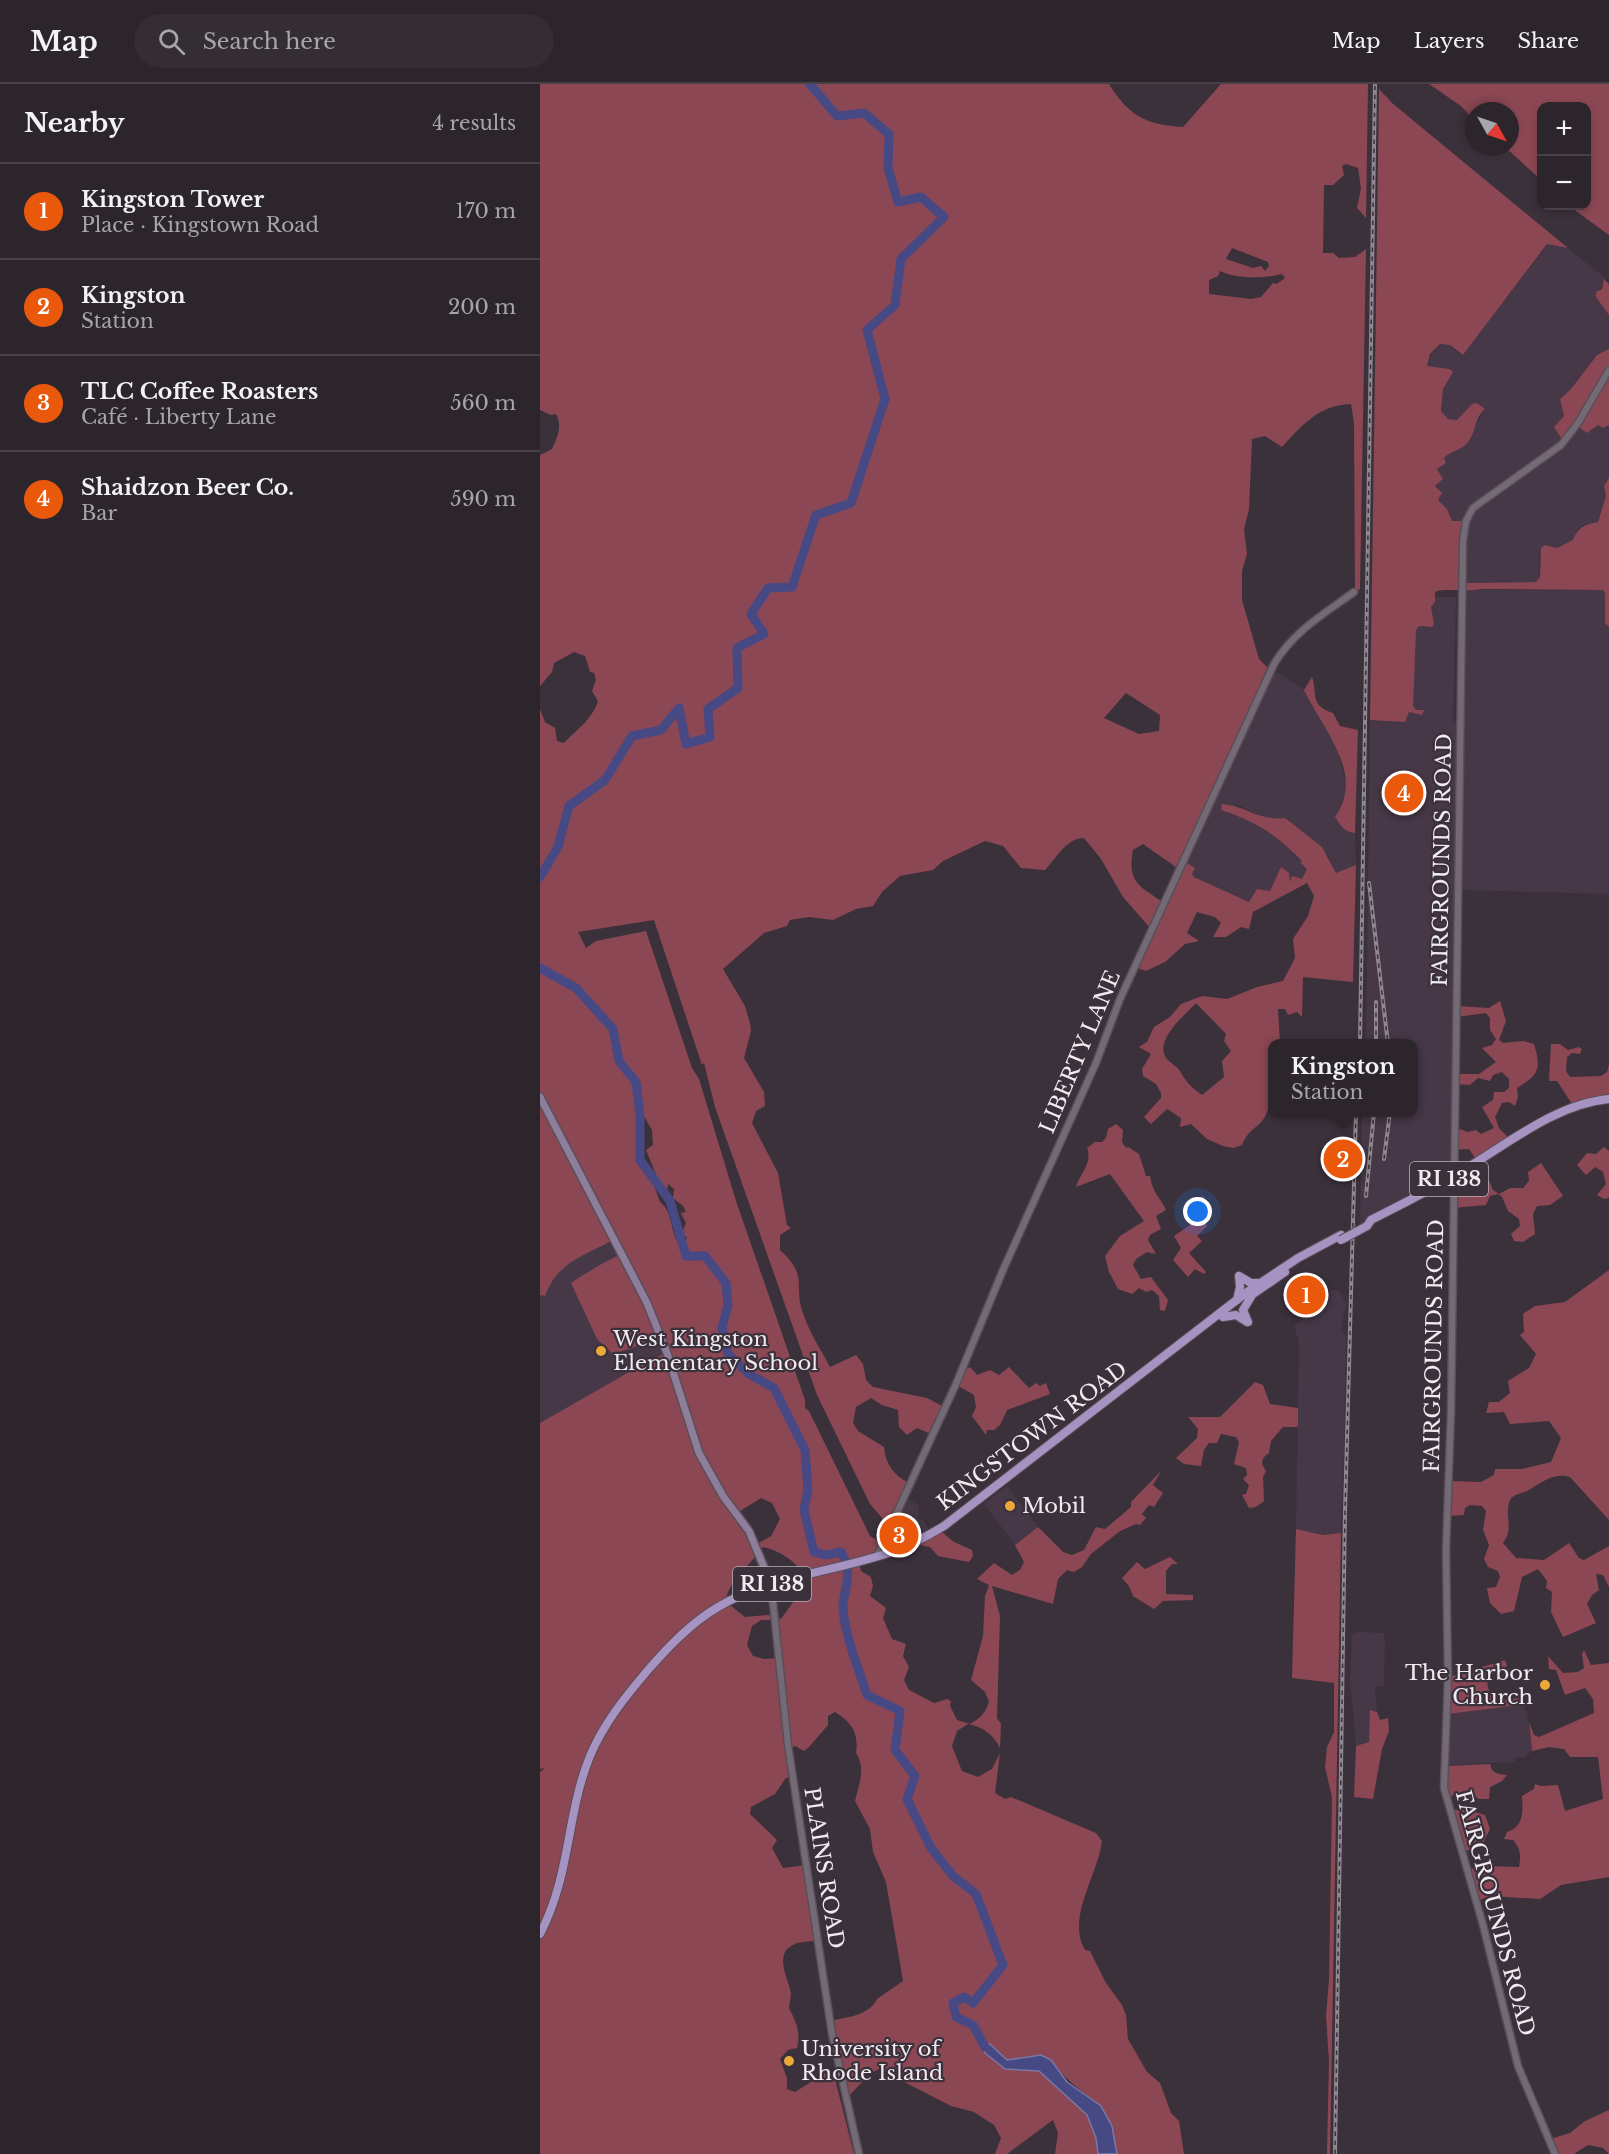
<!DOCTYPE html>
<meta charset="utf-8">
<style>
:root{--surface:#2c252c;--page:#342d34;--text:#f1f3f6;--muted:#a6a5a9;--line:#484248;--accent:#ea580c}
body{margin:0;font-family:"Libre Baskerville",serif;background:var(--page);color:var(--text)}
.controls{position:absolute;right:18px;top:18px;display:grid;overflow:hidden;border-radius:12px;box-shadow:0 3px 9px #0003}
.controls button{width:54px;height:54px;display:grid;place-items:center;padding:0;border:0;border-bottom:2px solid var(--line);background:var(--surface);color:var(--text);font:30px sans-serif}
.compass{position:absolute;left:925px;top:18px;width:54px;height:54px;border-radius:50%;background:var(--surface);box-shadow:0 3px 9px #0003;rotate:130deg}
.you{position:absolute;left:658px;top:1128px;width:21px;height:21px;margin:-15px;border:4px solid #fff;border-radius:50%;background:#1a73e8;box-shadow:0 0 0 9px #1a73e833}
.badge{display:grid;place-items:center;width:39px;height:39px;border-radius:50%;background:var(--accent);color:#fff;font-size:20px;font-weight:700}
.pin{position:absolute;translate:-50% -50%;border:3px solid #fff;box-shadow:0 2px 6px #0006}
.popup{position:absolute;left:728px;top:955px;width:150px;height:78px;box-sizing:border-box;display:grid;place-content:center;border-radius:12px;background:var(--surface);filter:drop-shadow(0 2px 4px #0005);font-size:20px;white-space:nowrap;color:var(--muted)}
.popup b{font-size:22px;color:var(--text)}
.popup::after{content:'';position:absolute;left:50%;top:100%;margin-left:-12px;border:12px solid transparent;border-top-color:var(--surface)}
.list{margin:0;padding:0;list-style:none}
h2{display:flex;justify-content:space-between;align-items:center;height:78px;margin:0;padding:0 24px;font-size:26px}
h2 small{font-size:20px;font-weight:400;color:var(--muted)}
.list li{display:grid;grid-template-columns:39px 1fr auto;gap:18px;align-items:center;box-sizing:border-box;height:96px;padding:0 24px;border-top:2px solid var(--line)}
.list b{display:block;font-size:22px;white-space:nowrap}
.list p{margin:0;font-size:20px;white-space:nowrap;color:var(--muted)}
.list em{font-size:20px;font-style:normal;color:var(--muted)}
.icon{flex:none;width:33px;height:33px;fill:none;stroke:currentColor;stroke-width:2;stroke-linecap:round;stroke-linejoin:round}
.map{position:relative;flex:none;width:1069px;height:2070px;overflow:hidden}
header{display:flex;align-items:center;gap:36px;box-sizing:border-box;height:84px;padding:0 30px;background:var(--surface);border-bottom:2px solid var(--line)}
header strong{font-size:28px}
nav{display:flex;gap:33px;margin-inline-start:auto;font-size:21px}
.search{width:420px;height:54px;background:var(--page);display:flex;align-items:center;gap:15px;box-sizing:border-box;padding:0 21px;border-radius:33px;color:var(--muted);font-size:22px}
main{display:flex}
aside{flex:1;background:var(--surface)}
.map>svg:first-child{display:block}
</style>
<header>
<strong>Map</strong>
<div class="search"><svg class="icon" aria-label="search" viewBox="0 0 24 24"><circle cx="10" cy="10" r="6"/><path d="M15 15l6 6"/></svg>Search here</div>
<nav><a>Map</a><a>Layers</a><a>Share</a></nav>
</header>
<main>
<aside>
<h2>Nearby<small>4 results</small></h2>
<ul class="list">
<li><span class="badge">1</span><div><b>Kingston Tower</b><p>Place · Kingstown Road</p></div><em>170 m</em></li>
<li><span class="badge">2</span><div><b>Kingston</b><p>Station</p></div><em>200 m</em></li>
<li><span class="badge">3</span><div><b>TLC Coffee Roasters</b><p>Café · Liberty Lane</p></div><em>560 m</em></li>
<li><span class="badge">4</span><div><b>Shaidzon Beer Co.</b><p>Bar</p></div><em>590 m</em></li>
</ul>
</aside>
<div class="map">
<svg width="1069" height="2070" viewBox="0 0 1069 2070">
<rect width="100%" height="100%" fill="#3b313b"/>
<path fill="#463847" d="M1008,160L1028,164L1065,194L1059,208L1069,231V265L1057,271L1031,305L1020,315L1024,332L1021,338L1037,341H1058L1063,344L1069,341V394L1064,402L1066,412L1058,438L1043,441L1038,445L1034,456L1017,464L1006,461L999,473L1000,493L996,498L923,499L924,437H912L907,425L898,416L902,409L895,402L903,395L897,385L903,374L932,347L945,325L937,319L932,320L917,336L908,335L901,327L903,305L913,288L886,282L887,277L900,260L910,261L919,270L923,271Z
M924,506H1063L1065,510V539L1069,543V810L923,806V801L918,799L914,1090L820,1143L822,1029L874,1028V960L826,959L830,636H834L875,513H916L913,639L920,638Z
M732,587L742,591L764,606L797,661L807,705L799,727L811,749H815L816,781L796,790L788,772L730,736L698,721L681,726L712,736L752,766L767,785L762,795H752L750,798L748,792L730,807L709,818L654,793L645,778Z
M63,1139L114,1244L129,1291L0,1355V1176Z
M790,1206H799L806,1220L801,1245L806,1253L804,1367L801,1449L783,1451L756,1445L759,1258L754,1242L770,1230Z
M467,1402L498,1443L475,1461L444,1420Z
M364,1412L379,1422L378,1434L384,1437L389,1448L335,1469Z
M816,1548L844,1549L845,1558L844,1602L835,1603L837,1627L831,1626L829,1658L816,1662L810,1595L812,1551Z
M980,1621L987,1628L992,1667L984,1674L976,1673L974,1678L906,1681L908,1630Z"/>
<path fill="#8c4754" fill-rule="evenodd" d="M0,0H569C588,31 606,41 643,43L681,0H828L826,134L817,124L821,104L818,84L806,80L802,82L804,91L793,101H784L783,169H793L799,174L815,173L826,165L820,505L817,507L815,504L814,339L811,320C779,321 762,341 742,363L725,352L712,355L709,425L704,445L707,470L702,487V516L719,575L729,585L645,778L655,784L652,790L654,793L709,818L717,805L730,807L741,783L749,789L750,798L752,792L762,795L767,785L760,778L762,777C737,751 715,737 681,726L682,720C706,722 719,737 745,734L782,763L796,789L816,781L813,898L763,893L762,933L757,928L748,931L745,925H738L740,959L732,960V1019C727,1024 728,1027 725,1033C717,1045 709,1044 702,1061L693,1064L683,1062L667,1055L651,1040L640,1043L641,1034L627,1025L611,1040L604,1033L621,1014V1009L616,1000L603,992L602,985L611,970L599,963L607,958L614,943L630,933L641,920L662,912L687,915L717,903L743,897L755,874L753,855L768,832L774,812L767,799L713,828L709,845L701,843L686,853H673L681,839L675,833L657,828L647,849L659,857L645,860L625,878L606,887L595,883L611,845L583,813L561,775L544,754C526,754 515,776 505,786L481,784L463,762L445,757L403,777L393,786L360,792L342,808L333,822L316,825L293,836L269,833L250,836L247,842L224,849L183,885L205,922L210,939L211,947L204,974L224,1008L225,1022L216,1027L212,1039L238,1089L247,1141L251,1144L240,1151V1166C269,1192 253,1200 263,1229C269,1248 281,1266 290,1283L316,1271L323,1280L326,1296L333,1303L387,1314L404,1323L391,1350L377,1344L367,1351L359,1343L358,1326L342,1321L331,1314L316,1323L313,1339L318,1347L344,1363C345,1379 354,1392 369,1399L349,1442L330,1420L277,1311L175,1023L164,979L162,981L114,836L38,848L46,864L56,857L106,847L152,984L159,995L196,1117L265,1316V1324L269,1327L330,1452L340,1458L335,1469L318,1475L321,1487L331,1493L333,1502L330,1512L346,1524L343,1534L352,1555L366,1560L363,1572L369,1583L364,1596L369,1606L394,1619L407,1615L411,1617L410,1622L417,1636L430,1640C441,1634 445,1629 449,1618L445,1608L431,1596L443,1552L445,1512L449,1501L437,1495L454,1479L472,1491L480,1486L484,1478L475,1461L498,1443L523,1468L532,1471L544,1466L556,1443L565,1445L591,1423V1418L621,1387L613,1401L623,1409L614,1423L609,1421L602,1430L606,1434L600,1441L596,1440L580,1447L551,1470L542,1483L534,1488L527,1486L518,1495L513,1520L452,1502L460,1532L457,1634L461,1640L460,1664C453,1650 443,1643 428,1640L417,1647L412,1662L422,1687L438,1693L452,1685L460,1669L455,1709L465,1715L471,1713L556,1749L562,1757C558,1791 526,1834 545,1866L550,1867L566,1899L582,1921L586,1931L588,1955L607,1988L620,1999L631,2029L639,2037L644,2070H577C576,2056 556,2017 544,2009C529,1997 522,1991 511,1976L490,1972L467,1976L445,1969L465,1985L499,1987L547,2031L556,2054L558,2070H515L518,2049L513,2036L467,2070H455L461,2054L454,2041L434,2028L411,2022L339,1985L323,1993L322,1998L308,2013L291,1937C306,1933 329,1932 337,1915L363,1897L346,1798L333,1768L330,1745L315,1717C319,1700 326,1684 316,1669C319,1648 311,1638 295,1628L288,1632V1641L268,1664L264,1667L255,1662L250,1664L253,1690L245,1695L235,1710L211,1723L210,1730L237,1756L232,1764L243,1784L267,1781L278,1856C271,1858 261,1857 255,1860C232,1869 249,1895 251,1910C251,1914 249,1920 249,1924C256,1938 261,1948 257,1964L248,1966L240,1975L247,1994V2005L255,2008L290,1986L295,1995L314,2070H0V1688L5,1684L0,1685V1339L112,1275L127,1269L121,1254L73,1270L57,1255L31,1199C48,1188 63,1178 82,1170L73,1156C43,1173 18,1177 5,1212L0,1211V625L5,638L15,644L17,657L24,659C37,645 52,636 58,617L52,607L56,596L54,589L50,588L45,572L34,568L14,579L12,588L0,602V371L12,365C17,354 23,342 16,330L11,331L0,326ZM692,164L728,178L729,182L725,187L721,182L713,184L686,175ZM680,187C697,195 724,195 742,190L745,194L737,200L733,199L721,213L711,215L669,210V196L678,192ZM586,609L620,631L619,647L599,650L564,634ZM603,760L640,786L623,818C599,802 587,798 593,766ZM656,919L686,950L684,957L691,967L682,977L684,993L662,1011C651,1003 646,998 640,987C637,982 630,979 626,974C614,956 645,931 656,919ZM101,1027L112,1046L113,1061L106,1066L120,1100L127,1108L128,1100L134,1105L133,1114L143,1122L146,1128L141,1129L146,1139L142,1149L147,1154L142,1164C129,1150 134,1128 120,1118L102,1069L97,1030ZM221,1414L232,1419L240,1435L231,1452L217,1460L197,1429ZM223,1463C238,1466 258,1478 264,1492L261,1507L241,1535L228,1531L205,1533L186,1518C187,1497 212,1480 223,1463ZM221,1536H235L239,1574L224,1575L213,1572L207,1561L212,1542Z
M889,0H1069V151L1029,122H1046V22H1002L1001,96L965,63H970V27H934V36L921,22Z
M839,5L852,19L1028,164L1007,160L923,271L910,261L900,260L890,270L887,282L910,285L913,288L903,305L901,327L908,335L917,336L932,320L937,319L945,325C935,333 936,346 930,355C923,367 913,365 904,374L906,379L897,385L903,395L895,402L902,409L898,416L907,425L912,437H924L923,499L996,498L1000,493L1001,464L1005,461L1017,464L1033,456C1039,442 1044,441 1058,438L1066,412L1064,402L1069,394V543L1065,539V510L1063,506L942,505C930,508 902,504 895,508V518L891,523L894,540L892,543L879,542L876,546L873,622L876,626H884L882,631L869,628L865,638L830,636Z
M1064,195L1069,200V231L1056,213V208L1062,205Z
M1069,265V341L1063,344L1058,341L1047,349L1037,342L1023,357L1014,343L1024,332L1020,315L1031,305L1057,271Z
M772,593C778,611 769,621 793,629L800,642L818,646L815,749C804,748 801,742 795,733C826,690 782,644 764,606Z
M960,917L966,937L959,956L963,959L983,957L994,960C1001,984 1000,990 977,1004L978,1013L975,1022L969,1018L962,1019L955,1033L959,1044L970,1055L941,1076L948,1086L947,1092L953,1106L959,1110L970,1104H983L989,1097L988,1088L1001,1079L1023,1112L1010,1121L997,1122L993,1130L995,1150L983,1158L974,1157L971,1150L980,1142L979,1135L968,1127L962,1113L958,1110L950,1112L946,1121L913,1124L914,1092L937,1077L929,1065L915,1066L917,1044L928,1048L936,1046L941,1050L954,1044L942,1023L953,1016L954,1008H964L969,1004V995L962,988L953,991L950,997L938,994L930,1001L917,1000V990H939L956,978L942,964L952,961L956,955L950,946V934L946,929L917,933V922L949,924Z
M1011,960H1020L1028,966L1039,963L1042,965L1040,970L1032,969L1027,973L1026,987L1030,993L1061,992L1067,988L1069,980V1013L1032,1020L1017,997H1009Z
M576,1040L583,1046L582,1058L586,1064L588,1063L599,1070L606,1092H610C613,1110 619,1111 626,1126L616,1132L621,1145L610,1151L608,1156L616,1170L607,1168L596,1175L593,1181L601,1195L611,1193L628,1216L625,1227L620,1226L619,1212L612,1206L606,1208L599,1204L592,1210L578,1205L569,1188L565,1172L580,1152L604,1137L570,1090L536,1103C540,1089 553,1079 547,1064L555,1058H562L566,1054L568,1045Z
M1064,1063L1069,1067V1114L1064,1115L1057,1111L1066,1100L1063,1088L1055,1083L1046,1091L1037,1081L1047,1069L1056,1070Z
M663,1112L671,1125L664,1133L667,1142L657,1152L662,1157L649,1169L666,1188L664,1190L655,1185L648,1193L633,1176L641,1164L634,1152L650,1141V1132L645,1120Z
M1069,1186V1436L1030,1393C1012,1388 1002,1399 987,1407C980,1410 971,1410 969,1419C965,1434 974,1445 963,1459L976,1474L1004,1476L1029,1459L1039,1474L1044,1476L1069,1462V1503L1063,1491L1056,1490L1059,1506L1052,1511L1047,1520L1056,1539L1023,1553L1011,1528L1012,1508L1006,1504L1007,1497L998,1485L982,1493L974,1527L961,1530L950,1519L947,1504L956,1503L960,1493L958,1487L948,1483L944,1475L949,1461L943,1446L946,1427L942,1422L930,1421L925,1424L924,1431L909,1432L910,1397L941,1398L954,1391L955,1385H982L1011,1378L1021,1354L1009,1337L970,1340L964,1328L946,1329L949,1318H959L970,1309L968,1297L989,1284L996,1270L980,1251L984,1248L983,1230L995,1222L1025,1218Z
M430,1283L437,1291L450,1286L459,1291L469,1283L489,1304L496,1299L500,1302L506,1299L510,1310L467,1326L460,1341L454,1346H447L446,1351L432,1332L436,1323L434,1311L415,1300L420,1288Z
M715,1298L723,1301L730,1320L758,1324V1341L757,1343H743L731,1357L729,1369L723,1374L722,1380L726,1387L723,1393L724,1417L716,1423L709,1424L702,1411L706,1410L709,1401L703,1395L707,1391L706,1384L694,1380L699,1358L696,1353L681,1350L677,1359H669L664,1366L661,1382L644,1380L636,1374L657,1354L658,1345L648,1333H680Z
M397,1444L414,1458L432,1466L433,1472L429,1478L398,1472L390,1463L380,1461L373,1456Z
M756,1445L783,1451L801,1449L790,2070H787L789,1977L786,1932L789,1896L792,1713L785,1683L787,1663L794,1648V1599L752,1594Z
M630,1473L638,1480H632L626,1487V1510L653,1511V1516L623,1517L614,1525L593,1512L589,1502L582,1494L597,1478L605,1485Z
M1044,1566L1051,1581L1069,1579V1793L1021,1801L1000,1815L950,1812L937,1817L928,1786L940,1782L979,1783C981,1772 981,1765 973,1756L964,1755L967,1748C984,1743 983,1727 982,1712L994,1705L995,1700L1001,1702L1018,1701L1025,1727L1063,1715L1058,1673H1030L1024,1665L1009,1663L992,1667L989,1638L994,1651L999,1653L1054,1629L1053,1615L1045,1604L1025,1611L1016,1586L1009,1585L1008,1572L1023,1589L1038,1588L1044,1584L1042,1570Z
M965,1576L967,1582L947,1593L948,1604L955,1618L979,1614L984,1624L980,1621L908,1630L909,1593Z
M830,1626L837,1628L840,1636L848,1634L849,1647L842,1665L833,1715L814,1713L816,1662L829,1658Z
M950,1680L952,1686L958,1690L967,1691L962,1697L950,1703L949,1715H939L926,1707L914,1710L907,1718L910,1726H928L945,1731L950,1745L941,1763L922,1768V1767L906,1716V1682Z
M1069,2026V2070L1063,2064L1048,2061L1034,2070H1016L1010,2055L1030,2049L1045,2037Z"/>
<path fill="#474985" stroke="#7a79a5" stroke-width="1.5" d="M450,1960L467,1976L501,1971L511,1976L527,1998L561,2022L572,2042L577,2070H558L556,2054L547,2031L499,1987L465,1985L445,1969V1963Z"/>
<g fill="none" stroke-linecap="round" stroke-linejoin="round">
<path stroke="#474985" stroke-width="9" d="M0,793L18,763L29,722L65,696L92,652L121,646L139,624L146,660L170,653L168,625L198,604L197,564L224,550L211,530L228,504L252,503L276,431L311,419L345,315L327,246L355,221L361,175L404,133L381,113L358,118L348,84L349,50L324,29L297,32L270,0
M0,884L36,904L73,945L79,977L96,998L100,1032V1076L130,1117L146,1172H165L186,1199L188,1221L182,1244L188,1270L209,1290L234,1304L265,1366L268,1406L264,1426L274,1468L286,1471L301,1468L305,1476
M307,1484C310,1499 302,1511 303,1526C306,1555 318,1583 327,1611L360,1627L355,1666L375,1692L367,1715L391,1764L413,1792L436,1810L463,1881L433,1919L424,1913L413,1919L416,1933L433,1941L445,1963"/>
<defs>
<path id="tertiary" d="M337,1472L416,1300L463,1186L556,979L580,915L734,580C754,547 784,530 814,508
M231,1500L248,1661L292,1950L319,2070
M1015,2070L978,1982L943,1841L904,1704L908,1593L906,1466L911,1328L923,457L926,437L933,424L1021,361L1038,339L1069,286"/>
<path id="secondary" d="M0,1013L107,1219L127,1269L159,1369L183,1412L209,1447L231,1500"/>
<path id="primary" d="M831,1136C860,1121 889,1107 917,1090C964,1063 1014,1020 1069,1015
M699,1192L711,1199H719
M713,1210L745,1188
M697,1216L700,1203L699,1192
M683,1233L696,1231L707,1238
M708,1238L703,1226L712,1211
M0,1850C31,1791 26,1731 50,1672C64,1639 85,1613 108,1586C129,1562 151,1539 178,1523C231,1492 294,1488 351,1468C370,1462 387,1452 404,1442L707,1208L758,1174L801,1151"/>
</defs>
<use href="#tertiary" stroke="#584f58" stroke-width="9"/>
<use href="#secondary" stroke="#584f58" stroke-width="10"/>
<use href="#primary" stroke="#584f58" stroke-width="10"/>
<use href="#tertiary" stroke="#746a75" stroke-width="6"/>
<use href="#secondary" stroke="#8e7e9b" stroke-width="7"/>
<use href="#primary" stroke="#a793c1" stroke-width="8"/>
<defs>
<path id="rail" d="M829,799L848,960
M820,960L835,0
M836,960V918
M844,1075L850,1028
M826,1112L834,1028
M795,2070L805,1427L816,1028"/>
</defs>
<use href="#rail" stroke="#908890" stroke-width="4"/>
<use href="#rail" stroke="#3b313b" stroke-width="1.5" stroke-dasharray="4.5" stroke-linecap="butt"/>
<defs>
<path id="primary-bridge" d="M801,1156L827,1142L831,1136"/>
</defs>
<use href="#primary-bridge" stroke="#584f58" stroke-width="10" stroke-linecap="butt"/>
<use href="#primary-bridge" stroke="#a793c1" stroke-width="8"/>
</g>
<g fill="#eca93a" stroke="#3b313b" stroke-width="2">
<circle cx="61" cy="1267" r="6"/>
<circle cx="470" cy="1422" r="6"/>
<circle cx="1005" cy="1601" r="6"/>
<circle cx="249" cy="1977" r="6"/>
</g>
<g text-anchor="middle" stroke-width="4.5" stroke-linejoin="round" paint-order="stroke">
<g fill="#3b313b" stroke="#bab2ba" stroke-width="1.5">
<rect x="870" y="1078" width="78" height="34" rx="4.5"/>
<rect x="193" y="1483" width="78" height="34" rx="4.5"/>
</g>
<g font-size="20" font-weight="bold" fill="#f0eaf1">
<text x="909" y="1102">RI 138</text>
<text x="232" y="1507">RI 138</text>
</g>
<g font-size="21" fill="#f0eaf1" stroke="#3b313b">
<text transform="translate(902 776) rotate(-89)" y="7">FAIRGROUNDS ROAD</text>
<text transform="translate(540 968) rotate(-67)" y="7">LIBERTY LANE</text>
<text transform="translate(894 1262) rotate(-89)" y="7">FAIRGROUNDS ROAD</text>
<text transform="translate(492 1352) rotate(-37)" y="7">KINGSTOWN ROAD</text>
<text transform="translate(284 1784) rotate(81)" y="7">PLAINS ROAD</text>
<text transform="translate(955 1829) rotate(75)" y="7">FAIRGROUNDS ROAD</text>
</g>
<g font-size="21" fill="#f0eaf1" stroke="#3b313b" text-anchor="start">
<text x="73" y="1262">West Kingston<tspan x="73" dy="24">Elementary School</tspan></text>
<text x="482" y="1429">Mobil</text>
<text x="993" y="1596" text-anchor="end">The Harbor<tspan x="993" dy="24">Church</tspan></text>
<text x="261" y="1972">University of<tspan x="261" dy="24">Rhode Island</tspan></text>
</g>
</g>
</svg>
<div class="controls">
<button>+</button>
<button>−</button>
</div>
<svg class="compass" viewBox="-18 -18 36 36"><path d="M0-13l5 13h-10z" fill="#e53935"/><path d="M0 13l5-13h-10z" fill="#a6a5a9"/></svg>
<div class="you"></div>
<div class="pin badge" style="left:766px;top:1211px">1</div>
<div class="pin badge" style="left:803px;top:1075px">2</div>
<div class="popup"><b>Kingston</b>Station</div>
<div class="pin badge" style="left:359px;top:1451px">3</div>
<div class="pin badge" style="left:864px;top:709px">4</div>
</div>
</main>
